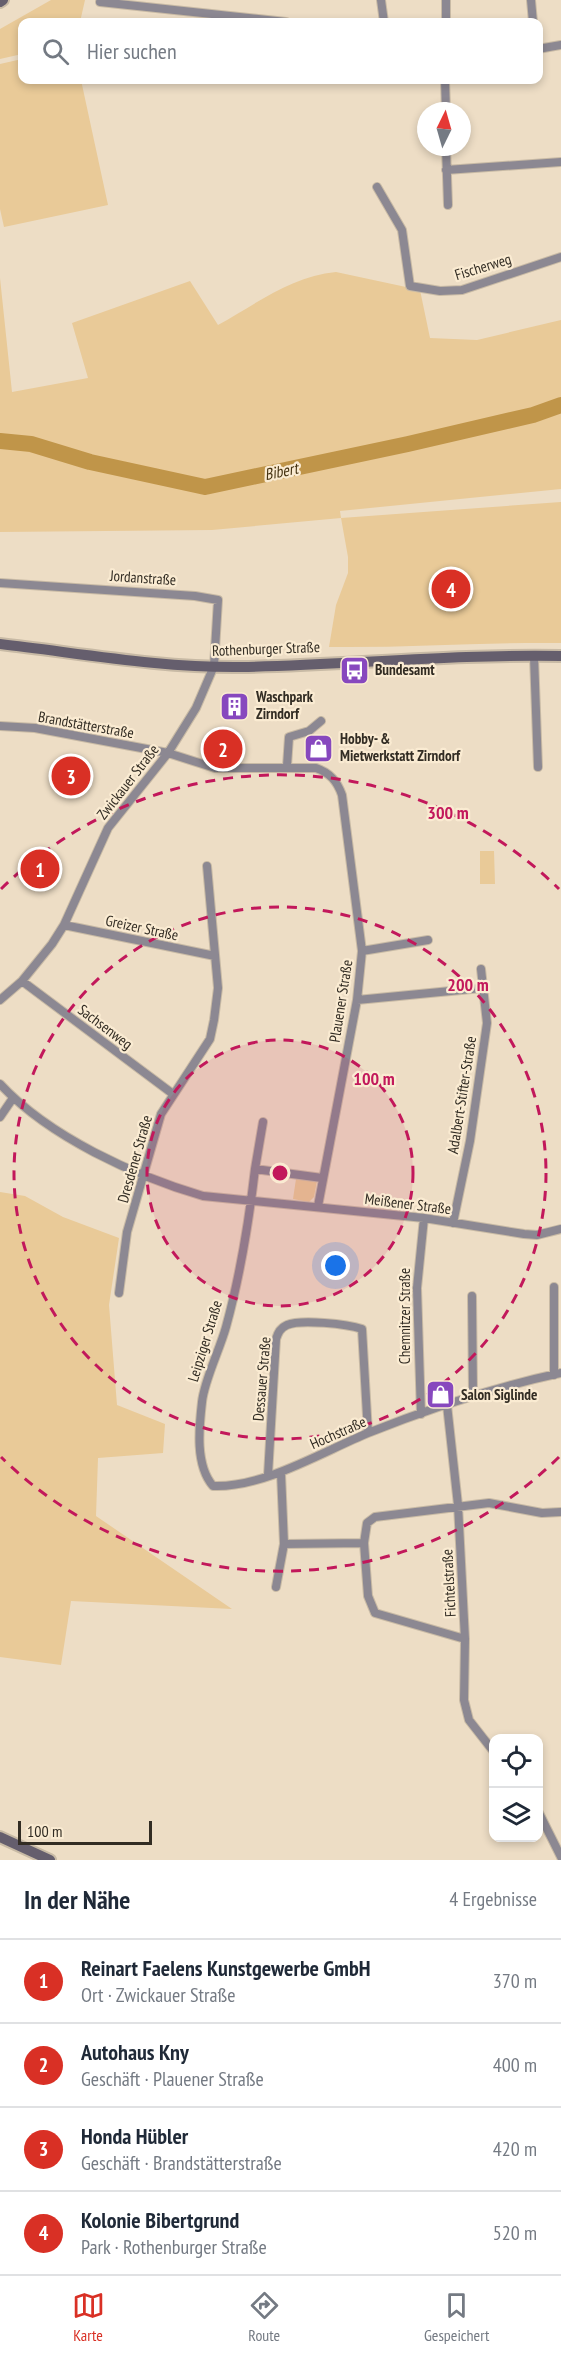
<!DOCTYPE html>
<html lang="de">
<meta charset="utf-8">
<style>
:root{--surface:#fff;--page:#f6f6f7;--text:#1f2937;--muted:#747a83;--line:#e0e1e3;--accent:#d93025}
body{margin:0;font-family:"PT Sans Narrow",sans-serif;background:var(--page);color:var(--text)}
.controls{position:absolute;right:18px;bottom:18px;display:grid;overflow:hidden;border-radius:12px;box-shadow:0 3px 9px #0003}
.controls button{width:54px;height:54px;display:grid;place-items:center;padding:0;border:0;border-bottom:2px solid var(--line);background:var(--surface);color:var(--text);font:30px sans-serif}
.compass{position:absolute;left:417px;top:102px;width:54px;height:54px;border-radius:50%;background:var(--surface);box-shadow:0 3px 9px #0003;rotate:5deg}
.scale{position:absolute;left:18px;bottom:15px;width:134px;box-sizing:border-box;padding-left:6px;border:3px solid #322c23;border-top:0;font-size:16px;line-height:21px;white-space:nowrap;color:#322c23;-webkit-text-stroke:4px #faebd2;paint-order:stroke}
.you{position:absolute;left:336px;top:1266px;width:21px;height:21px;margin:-15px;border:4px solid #fff;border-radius:50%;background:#1a73e8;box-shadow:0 0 0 9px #1a73e833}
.badge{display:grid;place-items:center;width:39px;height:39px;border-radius:50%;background:var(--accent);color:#fff;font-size:20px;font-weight:700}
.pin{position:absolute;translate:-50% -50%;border:3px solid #fff;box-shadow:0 2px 6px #0006}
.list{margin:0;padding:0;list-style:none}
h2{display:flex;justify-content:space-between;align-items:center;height:78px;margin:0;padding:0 24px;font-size:26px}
h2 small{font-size:20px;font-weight:400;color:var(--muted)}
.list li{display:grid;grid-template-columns:39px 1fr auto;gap:18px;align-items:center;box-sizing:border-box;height:84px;padding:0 24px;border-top:2px solid var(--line)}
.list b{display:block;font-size:22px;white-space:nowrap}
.list p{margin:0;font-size:20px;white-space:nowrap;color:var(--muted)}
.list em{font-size:20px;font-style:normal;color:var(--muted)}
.icon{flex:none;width:33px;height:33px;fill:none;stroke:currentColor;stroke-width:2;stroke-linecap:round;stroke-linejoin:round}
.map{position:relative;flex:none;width:561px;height:1860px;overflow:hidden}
.search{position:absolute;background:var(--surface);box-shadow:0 3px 9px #0003;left:18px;right:18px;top:18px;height:66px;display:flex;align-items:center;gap:15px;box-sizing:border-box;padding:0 21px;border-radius:12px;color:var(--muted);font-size:22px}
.sheet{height:414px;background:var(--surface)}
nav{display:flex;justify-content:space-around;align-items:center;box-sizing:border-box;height:84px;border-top:2px solid var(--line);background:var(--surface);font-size:16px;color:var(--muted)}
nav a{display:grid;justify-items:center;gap:3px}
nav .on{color:var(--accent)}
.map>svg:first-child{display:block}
</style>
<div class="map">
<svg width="561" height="1860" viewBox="0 0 561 1860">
<rect width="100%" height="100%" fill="#edddc5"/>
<path fill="#e9ca98" d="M51,0H85L80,22H22V54L0,59V29Z
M22,59V80H81L108,205L4,227L0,209V64Z
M336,272L420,290L430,338L477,340L561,320V489L340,511L341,518L561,502V643C484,642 407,648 329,647L336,605L348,573V557L341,518L212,530L0,532V278L12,392L88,378L72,323L190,281L218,325C256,304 292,276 336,272Z
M480,851H494L495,884H480Z
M296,1179L317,1181L314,1197L309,1202L293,1199Z
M0,1192L25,1196L63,1217L119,1238L109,1305L117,1405L165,1424L163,1453L98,1458L96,1516L232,1609L71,1601L61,1665L0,1657Z"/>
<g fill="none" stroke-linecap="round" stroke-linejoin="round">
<path stroke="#c09549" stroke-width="16" d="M0,441L31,444L90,462L205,487L408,444L533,415L561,405"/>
<defs>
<path id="street" d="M381,0L384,22
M531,0L533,22
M100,2L286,22
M446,22V0
M538,49L561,45
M445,80L446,111
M446,147L448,205
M446,170L561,162
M377,187L402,230L410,286L440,291L462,290L561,257
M0,583L195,596L218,600L214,666L196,708L168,753L108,828L64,925L52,944L22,981L0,1000
M534,656L538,767
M0,726L35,728L168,753L215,768H316C330,773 337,781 342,795L362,951L357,1000L318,1206
M287,766L289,737L309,731L321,721
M64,925L215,956
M362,951L428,940
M22,981L173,1094
M357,1000L482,988
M0,1084C49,1137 135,1176 203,1196L424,1218L524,1234L537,1235L561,1229
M0,1117L13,1098
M255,1169L263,1122
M322,1178L255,1169C249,1221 240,1276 226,1327C220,1349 204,1381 202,1402C199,1428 195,1465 213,1486C263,1488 322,1452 368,1433C430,1408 496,1387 561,1373
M453,1223L470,1141L487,1023L481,969
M554,1287V1375
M119,1293L127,1232L161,1114L210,1039L214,1020L218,988L207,866
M472,1296L473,1396
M447,1405L458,1505L465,1639L464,1700L469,1720L494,1752
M421,1414L417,1288L424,1218
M268,1475L276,1339C278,1333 280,1328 287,1325C301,1319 347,1324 362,1329L368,1433
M364,1543L368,1596L375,1613L465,1639
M284,1544L364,1543L367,1523L375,1517L489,1503L542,1513L561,1512
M276,1587L284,1544L281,1473
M538,1811L561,1857"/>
<path id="secondary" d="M0,2L3,0
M0,644C79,653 161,668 241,667C348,665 454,654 561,656
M0,1837L50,1860"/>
</defs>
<use href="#street" stroke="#c8baa5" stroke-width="10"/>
<use href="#secondary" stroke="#c8baa5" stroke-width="14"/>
<use href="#street" stroke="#8c8892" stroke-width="8"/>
<use href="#secondary" stroke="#655e6d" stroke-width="10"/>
</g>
<circle cx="280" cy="1173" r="133" fill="#c2185b" fill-opacity=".12"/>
<g fill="none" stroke="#c2185b" stroke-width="3" stroke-dasharray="10 8">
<circle cx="280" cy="1173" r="133"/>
<circle cx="280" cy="1173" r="266"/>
<path d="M559 1457A398 398 0 0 1 1 1457M1 889A398 398 0 0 1 559 889"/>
</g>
<defs>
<symbol id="bus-square" viewBox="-11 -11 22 22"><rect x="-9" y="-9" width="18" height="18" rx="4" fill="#8748be" stroke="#faebd2"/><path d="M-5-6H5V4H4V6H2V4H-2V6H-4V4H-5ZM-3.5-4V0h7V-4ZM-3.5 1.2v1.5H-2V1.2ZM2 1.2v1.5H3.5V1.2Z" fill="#fff"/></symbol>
<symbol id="building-square" viewBox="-11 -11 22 22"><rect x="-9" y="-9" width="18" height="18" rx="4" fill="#8748be" stroke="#faebd2"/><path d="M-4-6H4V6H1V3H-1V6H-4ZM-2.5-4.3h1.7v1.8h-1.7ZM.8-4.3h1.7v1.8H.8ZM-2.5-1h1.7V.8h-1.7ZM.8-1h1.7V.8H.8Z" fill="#fff"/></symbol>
<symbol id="shop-square" viewBox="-11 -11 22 22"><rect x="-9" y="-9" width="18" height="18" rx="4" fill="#8748be" stroke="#faebd2"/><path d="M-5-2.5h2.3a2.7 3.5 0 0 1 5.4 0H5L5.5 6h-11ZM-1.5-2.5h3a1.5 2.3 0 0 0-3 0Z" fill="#fff"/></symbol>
</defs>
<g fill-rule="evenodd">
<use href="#bus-square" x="338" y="654" width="33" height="33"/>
<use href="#building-square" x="218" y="690" width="33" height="33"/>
<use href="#shop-square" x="302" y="732" width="33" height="33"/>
<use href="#shop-square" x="424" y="1378" width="33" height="33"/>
</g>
<g text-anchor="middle" stroke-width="4.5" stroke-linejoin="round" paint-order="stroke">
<g font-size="15" fill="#322c23" stroke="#faebd2">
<text transform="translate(483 267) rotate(-17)" y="5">Fischerweg</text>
<text transform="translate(143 578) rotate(4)" y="5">Jordanstraße</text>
<text transform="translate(266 649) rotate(-2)" y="5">Rothenburger Straße</text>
<text transform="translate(86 725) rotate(10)" y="5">Brandstätterstraße</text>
<text transform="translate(128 782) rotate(-52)" y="5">Zwickauer Straße</text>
<text transform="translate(142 928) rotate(12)" y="5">Greizer Straße</text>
<text transform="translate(341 1001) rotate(-81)" y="5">Plauener Straße</text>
<text transform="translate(105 1027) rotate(37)" y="5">Sachsenweg</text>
<text transform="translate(462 1095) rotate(-81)" y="5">Adalbert-Stifter-Straße</text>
<text transform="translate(135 1159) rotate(-74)" y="5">Dresdener Straße</text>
<text transform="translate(408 1204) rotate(7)" y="5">Meißener Straße</text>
<text transform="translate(405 1316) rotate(-90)" y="5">Chemnitzer Straße</text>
<text transform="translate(205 1341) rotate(-73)" y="5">Leipziger Straße</text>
<text transform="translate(262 1379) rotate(-85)" y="5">Dessauer Straße</text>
<text transform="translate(338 1433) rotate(-24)" y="5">Hochstraße</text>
<text transform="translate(449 1583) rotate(-93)" y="5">Fichtelstraße</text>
</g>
<g font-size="15" font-weight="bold" fill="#322c23" stroke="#faebd2" text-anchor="start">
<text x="375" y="675">Bundesamt</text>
<text x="256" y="702">Waschpark<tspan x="256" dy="17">Zirndorf</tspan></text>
<text x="340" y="744">Hobby- &amp;<tspan x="340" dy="17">Mietwerkstatt Zirndorf</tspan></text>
<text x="461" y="1400">Salon Siglinde</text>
</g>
<g font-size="16" font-style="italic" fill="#443211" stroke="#faebd2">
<text transform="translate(281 471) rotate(-12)" y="6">Bibert</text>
</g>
</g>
<circle cx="280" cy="1173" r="9" fill="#c2185b" stroke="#faebd2" stroke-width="3"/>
<g font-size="18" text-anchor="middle" font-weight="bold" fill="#c2185b" stroke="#faebd2" stroke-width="4.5" stroke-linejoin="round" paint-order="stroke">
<text x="448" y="819">300 m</text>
<text x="468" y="991">200 m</text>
<text x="374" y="1085">100 m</text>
</g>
</svg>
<div class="controls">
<button><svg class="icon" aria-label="locate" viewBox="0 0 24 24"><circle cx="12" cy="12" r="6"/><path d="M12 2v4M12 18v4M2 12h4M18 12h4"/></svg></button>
<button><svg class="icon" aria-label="layers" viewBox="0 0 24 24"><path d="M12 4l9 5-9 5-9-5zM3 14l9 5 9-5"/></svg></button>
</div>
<svg class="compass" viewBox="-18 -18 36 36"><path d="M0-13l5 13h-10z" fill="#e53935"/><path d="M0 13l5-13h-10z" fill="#747a83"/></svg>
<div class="scale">100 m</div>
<div class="you"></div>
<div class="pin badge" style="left:40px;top:869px">1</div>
<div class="pin badge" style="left:223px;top:749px">2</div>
<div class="pin badge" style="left:71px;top:776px">3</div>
<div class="pin badge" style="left:451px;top:589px">4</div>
<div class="search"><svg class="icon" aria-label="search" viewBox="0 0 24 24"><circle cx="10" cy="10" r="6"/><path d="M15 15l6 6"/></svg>Hier suchen</div>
</div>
<section class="sheet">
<h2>In der Nähe<small>4 Ergebnisse</small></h2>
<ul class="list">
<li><span class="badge">1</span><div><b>Reinart Faelens Kunstgewerbe GmbH</b><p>Ort · Zwickauer Straße</p></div><em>370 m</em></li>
<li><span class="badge">2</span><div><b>Autohaus Kny</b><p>Geschäft · Plauener Straße</p></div><em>400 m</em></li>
<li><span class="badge">3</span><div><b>Honda Hübler</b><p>Geschäft · Brandstätterstraße</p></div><em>420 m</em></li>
<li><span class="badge">4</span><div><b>Kolonie Bibertgrund</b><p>Park · Rothenburger Straße</p></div><em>520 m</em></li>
</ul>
</section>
<nav>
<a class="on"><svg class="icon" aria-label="map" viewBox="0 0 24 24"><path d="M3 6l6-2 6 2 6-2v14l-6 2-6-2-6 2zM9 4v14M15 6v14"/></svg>Karte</a>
<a><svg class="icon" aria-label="directions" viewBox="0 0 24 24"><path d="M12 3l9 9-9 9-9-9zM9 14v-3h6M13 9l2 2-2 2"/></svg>Route</a>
<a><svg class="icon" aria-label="saved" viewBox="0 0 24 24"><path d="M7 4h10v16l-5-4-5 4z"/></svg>Gespeichert</a>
</nav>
